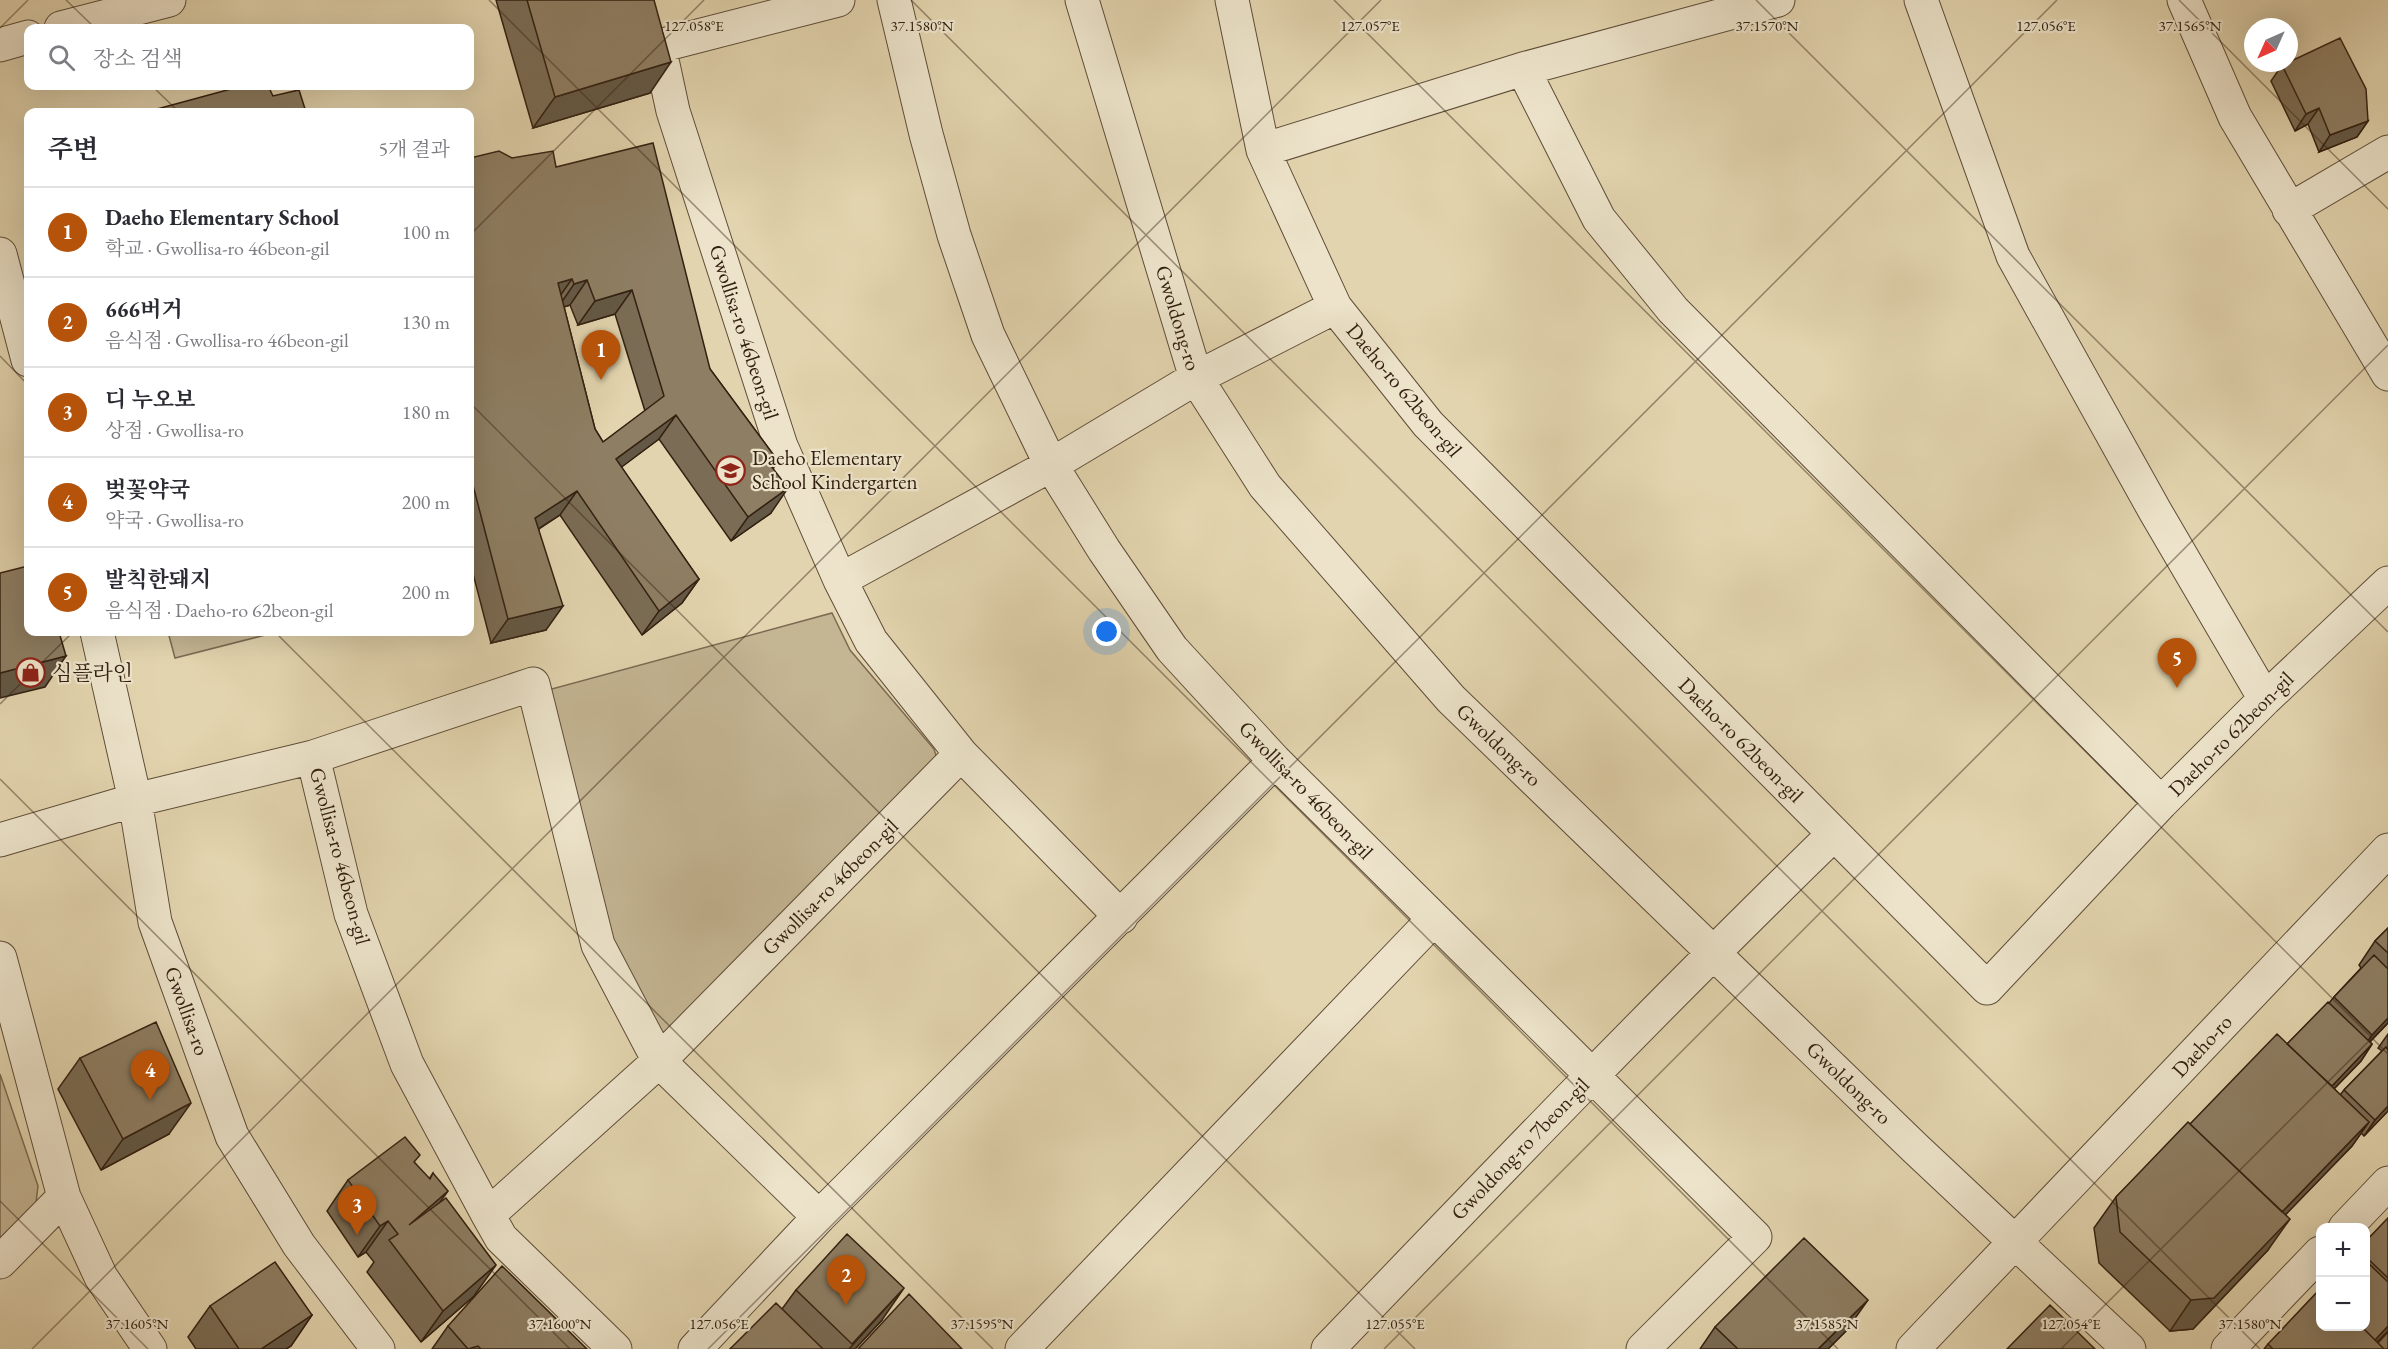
<!DOCTYPE html>
<html lang="ko">
<meta charset="utf-8">
<style>
:root{--surface:#fff;--page:#f7f7f7;--text:#2b2b33;--muted:#7c7c81;--line:#e1e1e2;--accent:#b45309}
body{margin:0;font-family:"EB Garamond","Noto Serif KR",serif;background:var(--page);color:var(--text)}
.controls{position:absolute;right:18px;bottom:18px;display:grid;overflow:hidden;border-radius:12px;box-shadow:0 6px 24px #0002}
.controls button{width:54px;height:54px;display:grid;place-items:center;padding:0;border:0;border-bottom:2px solid var(--line);background:var(--surface);color:var(--text);font:30px sans-serif}
.compass{position:absolute;left:2244px;top:18px;width:54px;height:54px;border-radius:50%;background:var(--surface);box-shadow:0 6px 24px #0002;rotate:225deg}
.you{position:absolute;left:1107px;top:632px;width:21px;height:21px;margin:-15px;border:4px solid #fff;border-radius:50%;background:#1a73e8;box-shadow:0 0 0 9px #1a73e833}
.badge{display:grid;place-items:center;width:39px;height:39px;border-radius:50%;background:var(--accent);color:#fff;font-size:20px;font-weight:700}
.pin{position:absolute;translate:-50% -50px;filter:drop-shadow(0 2px 3px #0008)}
.pin::after{content:'';position:absolute;top:32px;width:21px;height:18px;background:inherit;clip-path:polygon(0 0,100% 0,50% 100%)}
.list{margin:0;padding:0;list-style:none}
h2{display:flex;justify-content:space-between;align-items:center;height:78px;margin:0;padding:0 24px;font-size:26px}
h2 small{font-size:20px;font-weight:400;color:var(--muted)}
.list li{display:grid;grid-template-columns:39px 1fr auto;gap:18px;align-items:center;box-sizing:border-box;height:90px;padding:0 24px;border-top:2px solid var(--line)}
.list b{display:block;font-size:22px;white-space:nowrap}
.list p{margin:0;font-size:20px;white-space:nowrap;color:var(--muted)}
.list em{font-size:20px;font-style:normal;color:var(--muted)}
.icon{flex:none;width:33px;height:33px;fill:none;stroke:currentColor;stroke-width:2;stroke-linecap:round;stroke-linejoin:round}
.map{position:relative;flex:none;width:2388px;height:1349px;overflow:hidden}
.search{position:absolute;background:var(--surface);box-shadow:0 6px 24px #0002;left:24px;top:24px;width:450px;height:66px;display:flex;align-items:center;gap:15px;box-sizing:border-box;padding:0 21px;border-radius:12px;color:var(--muted);font-size:22px}
.panel{position:absolute;background:var(--surface);box-shadow:0 6px 24px #0002;left:24px;top:108px;width:450px;height:528px;border-radius:12px}
.map>svg:first-child{display:block}
</style>
<div class="map">
<svg width="2388" height="1349" viewBox="0 0 2388 1349">
<rect width="100%" height="100%" fill="#e2d4ae"/>
<filter id="stains"><feTurbulence type="fractalNoise" baseFrequency=".00333" numOctaves="4"/><feColorMatrix values="0 0 0 0 .2 0 0 0 0 .09 0 0 0 0 .02 0 0 0 .5 -.17"/></filter>
<radialGradient id="worn" r=".72"><stop offset=".6" stop-color="#630" stop-opacity="0"/><stop offset="1" stop-color="#630" stop-opacity=".3"/></radialGradient>
<path fill="#c4b593" stroke="#7c6a52" stroke-width="1.5" d="M832,613L850,650L934,749L938,762L669,1034L656,1032L607,937L548,690Z
M168,632H277L175,658Z
M0,1074L38,1186L36,1203L0,1239Z"/>
<g fill="none" stroke-linecap="round" stroke-linejoin="round">
<defs>
<path id="minor" d="M894,0L926,134L954,235L988,335L1051,465L1104,550L1172,649L1275,761L1755,1237L1643,1349
M1082,0L1196,378L1265,486L1451,699L1915,1148L2129,1349
M1232,0L1263,150L1335,307L1428,424L1987,988L2161,803L2265,699L2388,583
M1921,0L2013,256L2155,511L2265,699
M2184,0L2235,117L2388,374
M61,28L169,0
M0,45L28,37
M1523,69L1599,219L1673,310L2161,803
M1263,150L1523,69L1778,0
M2289,210L2388,152
M0,254L28,360
M840,580L1051,465L1196,378L1335,307
M97,632L135,800L155,922L232,1136L299,1245L378,1349
M961,754L1121,917
M313,757L533,684L598,945L659,1061L819,1217
M0,840L135,800L313,757L351,914L407,1064L488,1215L659,1061L961,754L871,641L840,580L781,446L673,111L659,46L838,0
M0,958L64,1197
M488,1215L501,1238L615,1349
M2345,1228L2388,1183
M0,1262L64,1197L101,1277L150,1349
M695,1349L819,1217L1275,761
M1022,1349L1433,920
M1328,1349C1495,1175 1661,1002 1834,834
M1913,1349L2388,850
M2228,1349L2320,1253"/>
</defs>
<use href="#minor" stroke="#5f4d38" stroke-width="35"/>
<use href="#minor" stroke="#ece3ca" stroke-width="33"/>
</g>
<path fill="#7a6c55" stroke="#332011" stroke-width="1.5" fill-rule="evenodd" d="M496,0H654L650,93L533,128Z
M2282,65L2368,121L2357,137L2319,152L2308,124L2295,131L2271,81Z
M470,158H512L556,167L710,369L778,461L773,469L771,513L731,541L659,439L621,467L699,579L682,603L642,635L560,515L539,529L546,630L491,643L470,562ZM570,305L578,325L615,314L645,411L603,442L595,429L564,307Z
M2388,928V1023L2370,1042L2372,1044L2361,1061L2334,1089L2340,1095L2344,1090L2382,1051L2378,1048L2388,1034V1111L2364,1136L2361,1133L2352,1146L2285,1215L2268,1250L2193,1329L2170,1331L2099,1263L2094,1228L2116,1197L2190,1124L2287,1044L2329,1003L2334,997L2361,968L2359,965L2375,941Z
M80,1058L169,1134L101,1170L58,1089Z
M415,1163L429,1179L433,1173L440,1203L474,1296L421,1342L367,1272L374,1262L366,1252L358,1257L327,1211L348,1180Z
M2388,1218V1331L2377,1342L2388,1349H2264L2268,1344L2366,1326V1241Z
M796,1290L882,1320L855,1349H730L782,1309Z
M210,1306L312,1315L291,1346L286,1349H196L188,1337Z
M448,1326L587,1349H432Z
M1715,1327L1846,1331L1828,1349H1700Z"/>
<path fill="#635845" stroke="#332011" stroke-width="1.5" d="M671,62L650,93L533,128L555,97Z
M2319,108L2308,124L2295,131L2306,114Z
M2368,121L2357,137L2319,152L2330,135Z
M572,279L555,303L558,283Z
M587,280L570,305L557,309L574,284Z
M632,290L615,314L578,325L595,301Z
M676,415L659,439L599,484L616,459Z
M788,488L771,513L731,541L748,517Z
M577,491L560,515L518,542L535,518Z
M699,579L682,603L642,635L659,611Z
M563,606L546,630L491,643L508,619Z
M66,656L45,687L0,698V673Z
M2388,1018V1023L2361,1051L2372,1035Z
M2372,1044L2361,1061L2320,1103L2332,1086Z
M191,1103L169,1134L101,1170L123,1139Z
M2388,1106V1111L2364,1136L2375,1120Z
M2369,1122L2352,1146L2264,1237L2281,1213Z
M448,1191L426,1222L409,1225Z
M2290,1219L2268,1250L2193,1329L2170,1331L2191,1300Z
M388,1221L366,1252L358,1257L380,1226Z
M496,1265L474,1296L421,1342L443,1311Z
M904,1288L882,1320L855,1349H849Z
M1868,1300L1846,1331L1828,1349H1818Z
M312,1315L291,1346L286,1349H261Z
M2388,1326V1331L2370,1349L2371,1344Z"/>
<path fill="#8e7e63" stroke="#332011" stroke-width="1.5" fill-rule="evenodd" d="M527,0H654L671,62L555,97Z
M2340,38L2366,89L2368,121L2330,135L2319,108L2306,114L2282,65L2289,63V62Z
M242,86H268L273,96L299,90L306,112H146Z
M653,143L710,369L778,461L771,466L788,488L748,517L676,415L616,459L699,579L659,611L577,491L535,518L563,606L508,619L470,474V158L499,151L512,158L553,151L556,167ZM572,279L574,284L587,280L595,301L632,290L664,396L603,442L595,429L558,283Z
M28,566V632H59L66,656L0,673V573Z
M2388,928V953L2375,941Z
M2374,955L2388,969V1018L2372,1035L2334,997Z
M2328,1002L2372,1044L2332,1086L2287,1044Z
M156,1022L191,1103L123,1139L80,1058Z
M2277,1034L2369,1122L2282,1212L2190,1124Z
M2386,1047L2388,1050V1106L2375,1120L2344,1090Z
M2188,1122L2290,1219L2214,1298L2191,1300L2120,1232L2116,1197Z
M405,1137L420,1155L414,1162L430,1179L433,1173L448,1191L409,1225L446,1198L496,1265L443,1311L389,1240L398,1234L388,1221L380,1226L348,1180Z
M2388,1218V1278L2366,1257V1241Z
M847,1234L904,1288L852,1344L796,1290Z
M1804,1238L1868,1300L1818,1349H1738L1715,1327Z
M2366,1261L2388,1282V1326L2375,1340L2361,1326H2366Z
M275,1262L312,1315L261,1349H239L210,1306Z
M502,1266L587,1349H481L478,1346L468,1349L448,1326Z
M2320,1289V1326H2361L2384,1349H2273L2268,1344Z
M909,1294L962,1349H858Z
M776,1303L823,1349H730Z
M2050,1305L2095,1349H2007Z
M2388,1332V1349H2384L2378,1343Z"/>
<path fill="none" stroke="#332011" stroke-width="1.5" stroke-opacity="0.45" d="M66,0L95,28M489,0L1838,1349M911,0L2260,1349M1334,0L2388,1054M1756,0L2388,632M2179,0L2388,209M0,28L28,0M152,86L179,112M470,235L704,0M0,356L28,385M470,403L1415,1349M275,632L993,1349M0,704L73,632M0,779L570,1349M0,1201L148,1349M32,1349L1381,0M708,1349L2057,0M1384,1349L2388,345M2061,1349L2388,1022"/>
<defs>
<symbol id="school-ring" viewBox="-11 -11 22 22"><circle r="9.5" fill="#ece3ca" stroke="#8f2418" stroke-width="1.5"/><path d="M0-5L7-2L0 1L-7-2ZM-4 1L0 2.5L4 1V4Q0 6-4 4Z" fill="#8f2418"/></symbol>
<symbol id="shop-ring" viewBox="-11 -11 22 22"><circle r="9.5" fill="#ece3ca" stroke="#8f2418" stroke-width="1.5"/><path d="M-5-2.5h2.3a2.7 3.5 0 0 1 5.4 0H5L5.5 6h-11ZM-1.5-2.5h3a1.5 2.3 0 0 0-3 0Z" fill="#8f2418"/></symbol>
</defs>
<g fill-rule="evenodd">
<use href="#school-ring" x="714" y="454" width="33" height="33"/>
<use href="#shop-ring" x="14" y="656" width="33" height="33"/>
</g>
<g text-anchor="middle" stroke-width="4.5" stroke-linejoin="round" paint-order="stroke">
<g font-size="21" fill="#332011" stroke="#ece3ca">
<text transform="translate(1178 318) rotate(73)" y="7">Gwoldong-ro</text>
<text transform="translate(744 332) rotate(72)" y="7">Gwollisa-ro 46beon-gil</text>
<text transform="translate(1404 390) rotate(50)" y="7">Daeho-ro 62beon-gil</text>
<text transform="translate(2231 734) rotate(-45)" y="7">Daeho-ro 62beon-gil</text>
<text transform="translate(1741 740) rotate(45)" y="7">Daeho-ro 62beon-gil</text>
<text transform="translate(1499 745) rotate(44)" y="7">Gwoldong-ro</text>
<text transform="translate(1306 790) rotate(46)" y="7">Gwollisa-ro 46beon-gil</text>
<text transform="translate(340 856) rotate(75)" y="7">Gwollisa-ro 46beon-gil</text>
<text transform="translate(830 887) rotate(-45)" y="7">Gwollisa-ro 46beon-gil</text>
<text transform="translate(187 1011) rotate(70)" y="7">Gwollisa-ro</text>
<text transform="translate(2202 1046) rotate(-47)" y="7">Daeho-ro</text>
<text transform="translate(1849 1083) rotate(44)" y="7">Gwoldong-ro</text>
<text transform="translate(1520 1149) rotate(-46)" y="7">Gwoldong-ro 7beon-gil</text>
</g>
<g font-size="21" fill="#332011" stroke="#ece3ca" text-anchor="start">
<text x="752" y="465">Daeho Elementary<tspan x="752" dy="24">School Kindergarten</tspan></text>
<text x="52" y="680">심플라인</text>
</g>
</g>
<g font-size="15" text-anchor="middle" fill="#332011" stroke="#ece3ca" stroke-width="4.5" stroke-linejoin="round" paint-order="stroke">
<text x="2190" y="31">37.1565°N</text>
<text x="694" y="31">127.058°E</text>
<text x="922" y="31">37.1580°N</text>
<text x="1370" y="31">127.057°E</text>
<text x="1767" y="31">37.1570°N</text>
<text x="2046" y="31">127.056°E</text>
<text x="137" y="1329">37.1605°N</text>
<text x="560" y="1329">37.1600°N</text>
<text x="719" y="1329">127.056°E</text>
<text x="982" y="1329">37.1595°N</text>
<text x="1395" y="1329">127.055°E</text>
<text x="1827" y="1329">37.1585°N</text>
<text x="2071" y="1329">127.054°E</text>
<text x="2250" y="1329">37.1580°N</text>
</g>
<rect width="100%" height="100%" filter="url(#stains)"/>
<rect width="100%" height="100%" fill="url(#worn)"/>
</svg>
<div class="controls">
<button>+</button>
<button>−</button>
</div>
<svg class="compass" viewBox="-18 -18 36 36"><path d="M0-13l5 13h-10z" fill="#e53935"/><path d="M0 13l5-13h-10z" fill="#7c7c81"/></svg>
<div class="you"></div>
<div class="pin badge" style="left:601px;top:380px">1</div>
<div class="pin badge" style="left:846px;top:1305px">2</div>
<div class="pin badge" style="left:357px;top:1235px">3</div>
<div class="pin badge" style="left:150px;top:1100px">4</div>
<div class="pin badge" style="left:2177px;top:688px">5</div>
<div class="search"><svg class="icon" aria-label="search" viewBox="0 0 24 24"><circle cx="10" cy="10" r="6"/><path d="M15 15l6 6"/></svg>장소 검색</div>
<section class="panel">
<h2>주변<small>5개 결과</small></h2>
<ul class="list">
<li><span class="badge">1</span><div><b>Daeho Elementary School</b><p>학교 · Gwollisa-ro 46beon-gil</p></div><em>100 m</em></li>
<li><span class="badge">2</span><div><b>666버거</b><p>음식점 · Gwollisa-ro 46beon-gil</p></div><em>130 m</em></li>
<li><span class="badge">3</span><div><b>디 누오보</b><p>상점 · Gwollisa-ro</p></div><em>180 m</em></li>
<li><span class="badge">4</span><div><b>벚꽃약국</b><p>약국 · Gwollisa-ro</p></div><em>200 m</em></li>
<li><span class="badge">5</span><div><b>발칙한돼지</b><p>음식점 · Daeho-ro 62beon-gil</p></div><em>200 m</em></li>
</ul>
</section>
</div>
